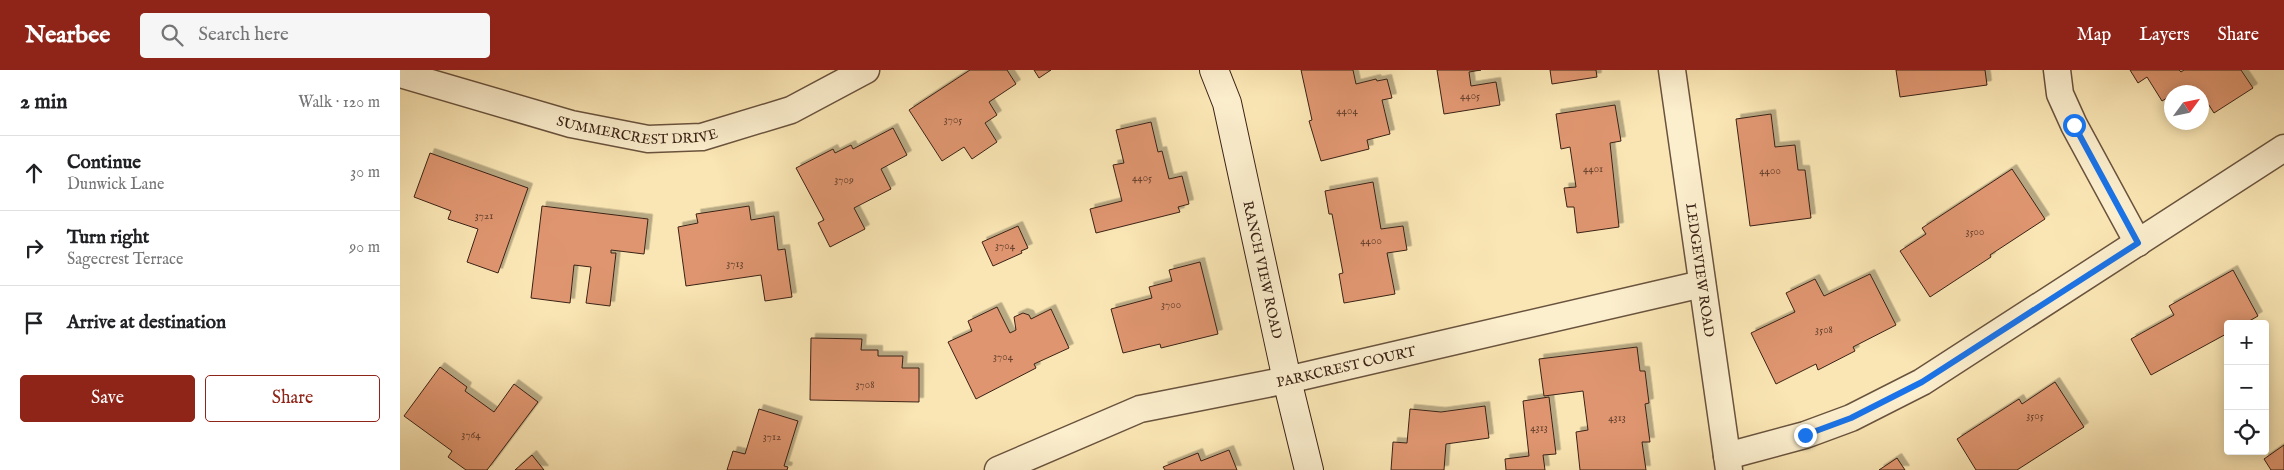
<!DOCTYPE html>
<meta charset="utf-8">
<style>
:root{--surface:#fff;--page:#f6f6f6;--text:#202124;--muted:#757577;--line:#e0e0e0;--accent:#8f2418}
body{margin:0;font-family:"IM FELL English",serif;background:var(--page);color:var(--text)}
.controls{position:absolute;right:15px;bottom:15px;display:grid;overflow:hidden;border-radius:5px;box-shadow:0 2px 12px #0003}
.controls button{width:45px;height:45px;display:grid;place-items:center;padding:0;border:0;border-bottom:1px solid var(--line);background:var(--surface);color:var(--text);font:25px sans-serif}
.compass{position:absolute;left:1764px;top:15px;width:45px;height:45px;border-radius:50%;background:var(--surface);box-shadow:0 2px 12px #0003;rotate:57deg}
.stop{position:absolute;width:15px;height:15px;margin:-11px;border:4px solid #1a73e8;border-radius:50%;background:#fff}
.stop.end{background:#1a73e8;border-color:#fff;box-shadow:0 1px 5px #0008}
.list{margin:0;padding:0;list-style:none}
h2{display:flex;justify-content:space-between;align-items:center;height:65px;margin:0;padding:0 20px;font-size:21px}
h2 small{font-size:16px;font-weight:400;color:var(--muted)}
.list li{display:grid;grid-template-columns:32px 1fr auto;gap:15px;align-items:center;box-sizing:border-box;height:75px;padding:0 20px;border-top:1px solid var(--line)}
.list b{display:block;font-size:19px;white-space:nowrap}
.list p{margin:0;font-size:16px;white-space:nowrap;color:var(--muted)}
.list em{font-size:16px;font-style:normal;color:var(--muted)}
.actions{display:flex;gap:10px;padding:15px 20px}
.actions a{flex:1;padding:11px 0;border:1px solid var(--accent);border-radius:5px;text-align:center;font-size:18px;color:var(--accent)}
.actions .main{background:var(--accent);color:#fff}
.icon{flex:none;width:28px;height:28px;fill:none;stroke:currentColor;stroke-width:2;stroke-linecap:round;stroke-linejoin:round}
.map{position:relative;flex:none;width:1884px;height:400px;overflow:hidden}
header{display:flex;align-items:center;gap:30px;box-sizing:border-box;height:70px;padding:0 25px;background:var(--accent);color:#fff}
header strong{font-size:24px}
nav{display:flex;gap:28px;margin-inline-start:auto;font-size:18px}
.search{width:350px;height:45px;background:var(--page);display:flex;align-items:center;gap:12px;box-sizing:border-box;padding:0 18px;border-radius:5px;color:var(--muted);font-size:19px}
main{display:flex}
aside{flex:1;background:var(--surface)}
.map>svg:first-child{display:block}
</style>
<header>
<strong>Nearbee</strong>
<div class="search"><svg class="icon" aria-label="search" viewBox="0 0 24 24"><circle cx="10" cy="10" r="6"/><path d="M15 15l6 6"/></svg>Search here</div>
<nav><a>Map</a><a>Layers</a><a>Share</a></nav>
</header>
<main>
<aside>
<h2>2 min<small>Walk · 120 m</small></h2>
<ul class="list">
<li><svg class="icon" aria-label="ahead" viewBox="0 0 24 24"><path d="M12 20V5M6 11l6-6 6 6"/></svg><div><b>Continue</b><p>Dunwick Lane</p></div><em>30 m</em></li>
<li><svg class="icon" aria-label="right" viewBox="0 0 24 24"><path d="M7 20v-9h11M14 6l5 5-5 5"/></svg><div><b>Turn right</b><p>Sagecrest Terrace</p></div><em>90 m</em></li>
<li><svg class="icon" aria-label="arrive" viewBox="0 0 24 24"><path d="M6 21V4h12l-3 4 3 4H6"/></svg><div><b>Arrive at destination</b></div></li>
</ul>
<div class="actions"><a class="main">Save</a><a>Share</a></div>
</aside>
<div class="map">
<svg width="1884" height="400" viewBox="0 0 1884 400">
<defs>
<filter id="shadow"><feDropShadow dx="4.5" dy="-4.5" stdDeviation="0" flood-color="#0004"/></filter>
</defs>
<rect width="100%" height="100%" fill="#fae6b4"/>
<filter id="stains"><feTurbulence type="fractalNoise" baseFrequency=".004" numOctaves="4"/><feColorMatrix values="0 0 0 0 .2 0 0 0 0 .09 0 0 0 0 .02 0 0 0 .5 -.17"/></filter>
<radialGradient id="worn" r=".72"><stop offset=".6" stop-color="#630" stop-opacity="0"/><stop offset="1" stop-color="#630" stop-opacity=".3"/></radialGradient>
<path fill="#df9670" stroke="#3a2216" filter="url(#shadow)" d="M570,0H607L616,14L589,32L597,45L585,53L597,72L572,89L564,77L542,91L509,40Z
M634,0H651L639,8Z
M901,0H953L956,14L976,9L977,11L987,9L992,28L982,30L990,64L967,70L969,79L921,91L909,51L912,50Z
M1037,0H1081L1069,2L1071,16L1096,12L1100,35L1044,44Z
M1150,0H1196L1197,7L1152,14Z
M1496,0H1585L1587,15L1500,27Z
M1730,0H1779L1781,2L1784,0H1841L1853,18L1814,43L1805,29L1802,32V22L1777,21L1772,22V25L1762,31L1747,7L1738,13Z
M1215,35L1221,71L1210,73L1219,157L1177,163L1174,137H1167L1164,118L1176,117L1170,77L1161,79L1156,44Z
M1371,44L1375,77L1395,75L1398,100H1405L1411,148L1350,156L1336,49Z
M751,52L758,82L762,81L769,109L782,106L789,134L778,137L780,142L696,163L690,139L722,131L713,95L724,93L716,60Z
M493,58L507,85L481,99L491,119L454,138L465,159L430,177L418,153L424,150L396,98L433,79L435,83L451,75L453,79Z
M30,83L128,118L98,203L67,192L78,159L48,149L51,141L14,127Z
M1612,99L1645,149L1590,185L1591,187L1530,227L1500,181L1526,164L1522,158Z
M973,112L981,159L1003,156L1007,180L987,183L995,224L944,233L939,204L943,203L932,144H929L925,121Z
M142,136L248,149L244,184L211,180V183H216L210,236L186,233L191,197L174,195L170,233L131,228Z
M349,136L351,150L374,146L378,180L385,179L392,227L365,231L361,205L286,216L278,157L298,153L296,144Z
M618,156L628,178L621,181L622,183L593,196L582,172Z
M800,192L818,264L761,278L760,274L723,283L711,239L752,228L749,217L772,211L769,200Z
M1833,200L1858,246L1844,254H1828V263L1751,305L1731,269L1774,245L1769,236Z
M1470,204L1496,255L1453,277L1455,281L1418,300L1416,294L1376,314L1351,263L1395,242L1386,223L1415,209L1424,226Z
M597,237L610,263L616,260L614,247L623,243L629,245L631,249L651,239L669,278L634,294L636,298L576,329L548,272L572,261L568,251Z
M411,268L462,269L461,280H478V286H503L502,298H519V332L410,330Z
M1237,277L1240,301H1245L1249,333L1245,334L1250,372H1242L1246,400H1180L1176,362L1188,360L1183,321L1144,326L1139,289Z
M40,297L67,317L65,321L94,342L114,314L138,332L87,400H66L48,387L52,381L4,346Z
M1655,312L1684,357L1617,400H1576L1557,369L1619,329L1622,334Z
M1149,327L1156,384L1143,385L1145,400H1106L1105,389L1129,386L1123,331Z
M1085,336L1089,368L1046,374L1044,400H991L993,372L1007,373L1010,339L1041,342Z
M359,339L398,351L384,396L388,397L387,400H327L333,381L345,384Z
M1884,375V400H1871L1864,389Z
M829,380L837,400H765L763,397L798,383L801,391Z
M132,385L144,400H115Z
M1497,388L1505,400H1479Z"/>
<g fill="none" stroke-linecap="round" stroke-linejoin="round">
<defs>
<g id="street">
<path id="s1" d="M1272,0L1329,400"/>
<path d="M1657,0L1660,24L1674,55L1738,173"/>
<path id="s2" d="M0,4L171,54L248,69L302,67L391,40L466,0"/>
<path d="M1327,386L1405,365L1451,348L1522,312L1884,78"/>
<path id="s3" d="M598,400L740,339L887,310L1302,214"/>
</g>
<g id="secondary">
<path id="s4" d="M814,0L827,33L887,310L909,400"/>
</g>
</defs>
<use href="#street" stroke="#6a533e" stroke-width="29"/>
<use href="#secondary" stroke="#3a2216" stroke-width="30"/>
<use href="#street" stroke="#fcefce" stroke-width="26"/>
<use href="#secondary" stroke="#fcefce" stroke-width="28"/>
</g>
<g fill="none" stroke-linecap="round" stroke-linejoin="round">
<path stroke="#1a73e8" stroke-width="6" d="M1405,365L1451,348L1522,312L1738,173L1674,55"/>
</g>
<g text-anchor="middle" stroke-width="4.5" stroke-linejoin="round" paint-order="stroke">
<g font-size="11" fill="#633f2c">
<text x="1070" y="29">4405</text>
<text x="947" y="44">4404</text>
<text x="553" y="53">3705</text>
<text x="1193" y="102">4401</text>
<text x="1370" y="104">4400</text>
<text x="742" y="111">4405</text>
<text x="444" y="113">3709</text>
<text x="84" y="149">3721</text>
<text x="1575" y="165">3500</text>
<text x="971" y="174">4400</text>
<text x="605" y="179">3704</text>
<text x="335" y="197">3713</text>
<text x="771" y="238">3700</text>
<text x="1424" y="263">3508</text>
<text x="603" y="290">3704</text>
<text x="465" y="318">3708</text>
<text x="1635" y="349">3505</text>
<text x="1217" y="351">4313</text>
<text x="1139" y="361">4313</text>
<text x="71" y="368">3764</text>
<text x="372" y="370">3712</text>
</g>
<g font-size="14" fill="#3a2216" stroke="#fcefce">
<text dy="5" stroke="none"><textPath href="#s2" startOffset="245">SUMMERCREST DRIVE</textPath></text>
<text dy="5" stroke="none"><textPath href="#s4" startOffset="206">RANCH VIEW ROAD</textPath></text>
<text dy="5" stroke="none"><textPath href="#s1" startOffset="202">LEDGEVIEW ROAD</textPath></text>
<text dy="5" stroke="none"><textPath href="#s3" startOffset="365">PARKCREST COURT</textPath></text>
</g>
</g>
<rect width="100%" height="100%" filter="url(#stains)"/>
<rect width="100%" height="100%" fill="url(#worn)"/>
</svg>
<div class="controls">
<button>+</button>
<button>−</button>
<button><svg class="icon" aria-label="locate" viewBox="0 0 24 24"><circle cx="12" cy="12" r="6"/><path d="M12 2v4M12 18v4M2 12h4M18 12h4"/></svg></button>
</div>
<svg class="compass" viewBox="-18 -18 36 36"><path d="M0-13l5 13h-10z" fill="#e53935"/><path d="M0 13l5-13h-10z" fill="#757577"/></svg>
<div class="stop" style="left:1674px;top:55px"></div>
<div class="stop end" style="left:1405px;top:365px"></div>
</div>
</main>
